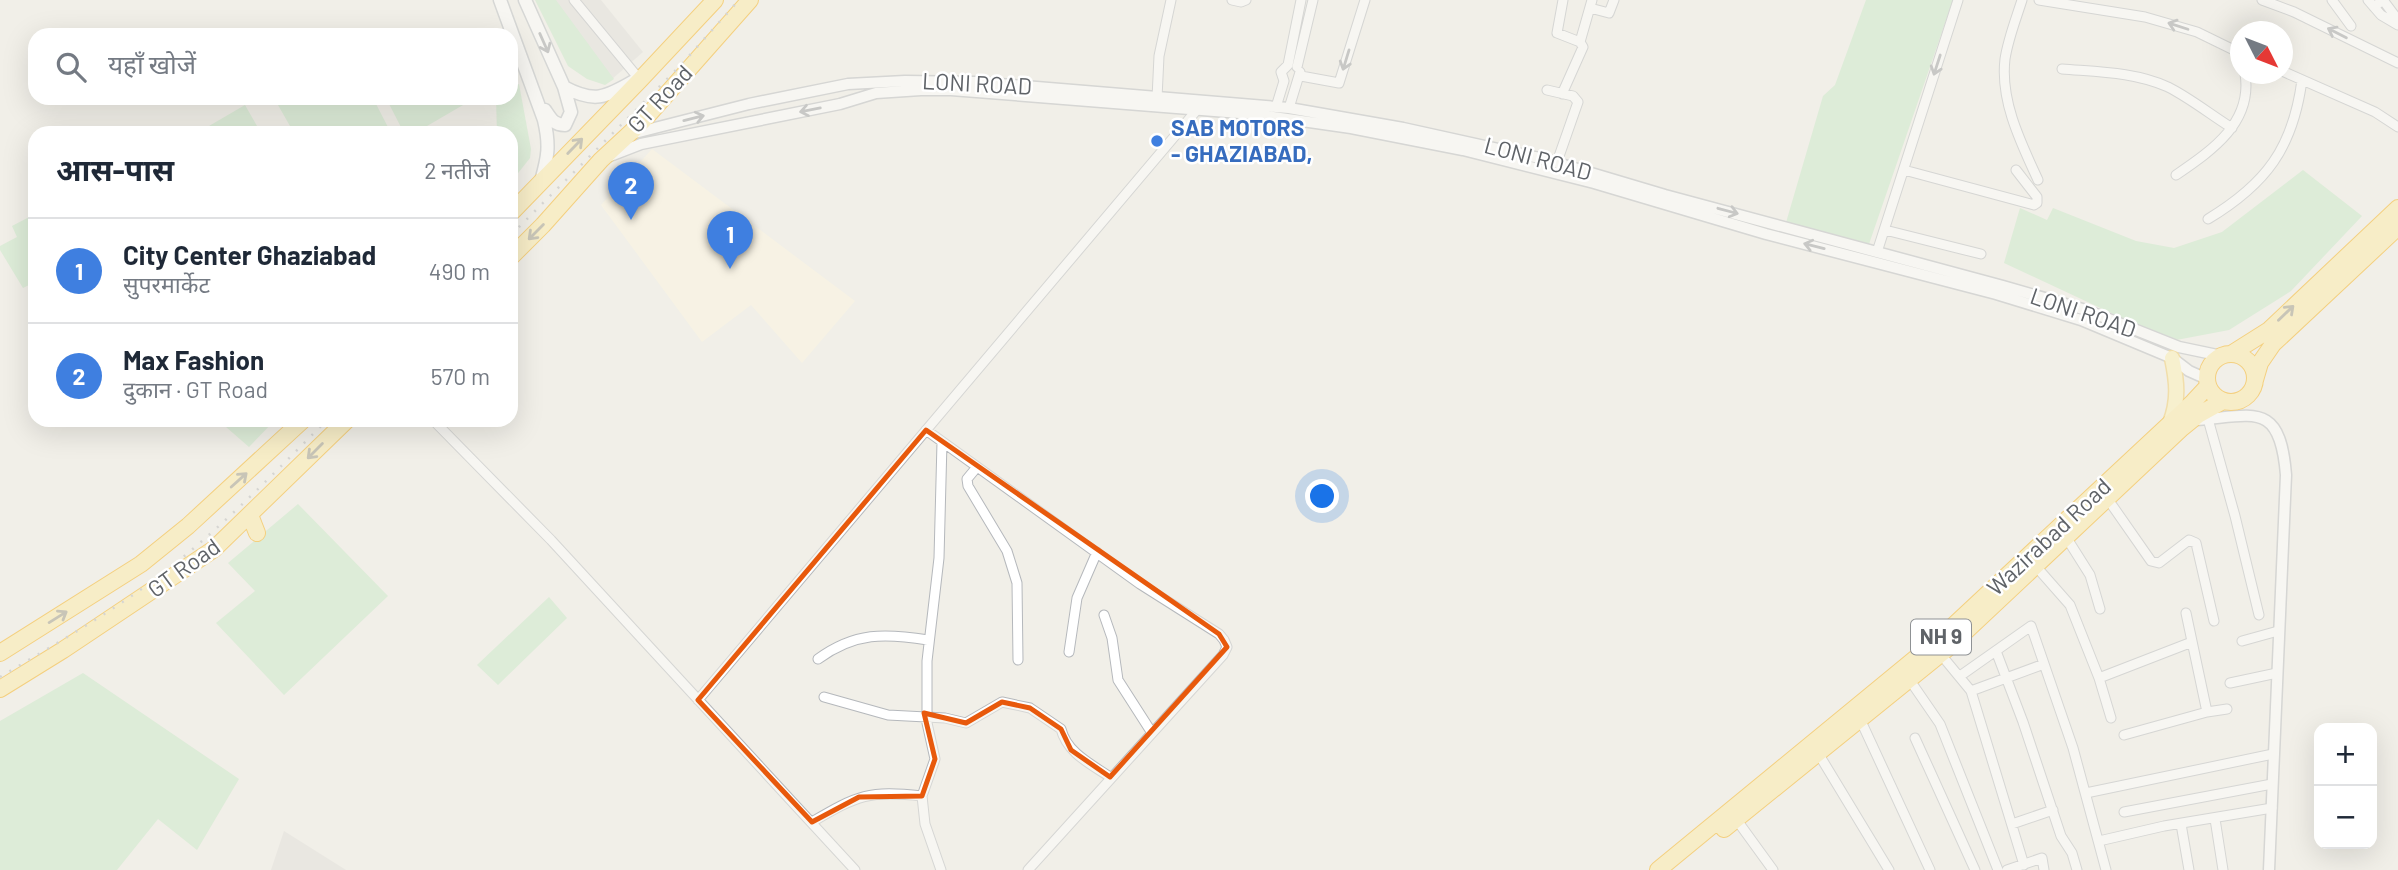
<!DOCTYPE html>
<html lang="hi">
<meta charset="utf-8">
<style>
:root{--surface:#fff;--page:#f6f6f7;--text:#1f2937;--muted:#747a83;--line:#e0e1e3;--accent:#0f766e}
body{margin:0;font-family:Barlow,"Noto Sans Devanagari",sans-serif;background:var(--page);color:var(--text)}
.controls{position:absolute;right:21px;bottom:21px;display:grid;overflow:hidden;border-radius:14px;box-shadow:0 7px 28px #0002}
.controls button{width:63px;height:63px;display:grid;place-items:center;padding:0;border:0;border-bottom:2px solid var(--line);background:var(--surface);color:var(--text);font:35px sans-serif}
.compass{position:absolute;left:2230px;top:21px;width:63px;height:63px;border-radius:50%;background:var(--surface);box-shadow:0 7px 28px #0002;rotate:132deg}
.you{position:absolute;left:1323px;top:497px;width:24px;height:24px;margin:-18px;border:5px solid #fff;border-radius:50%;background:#1a73e8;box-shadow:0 0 0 10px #1a73e833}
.badge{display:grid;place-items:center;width:46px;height:46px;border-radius:50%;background:var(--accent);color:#fff;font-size:23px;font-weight:700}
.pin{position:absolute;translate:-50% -58px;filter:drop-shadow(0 2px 4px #0008)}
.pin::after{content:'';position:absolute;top:37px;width:24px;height:21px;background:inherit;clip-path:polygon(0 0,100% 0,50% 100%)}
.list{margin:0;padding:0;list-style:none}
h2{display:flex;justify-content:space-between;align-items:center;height:91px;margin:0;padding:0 28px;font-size:30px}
h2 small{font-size:23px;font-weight:400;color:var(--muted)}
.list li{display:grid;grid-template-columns:46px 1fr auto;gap:21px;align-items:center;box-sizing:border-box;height:105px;padding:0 28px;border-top:2px solid var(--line)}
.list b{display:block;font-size:26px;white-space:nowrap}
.list p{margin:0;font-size:23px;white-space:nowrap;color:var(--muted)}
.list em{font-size:23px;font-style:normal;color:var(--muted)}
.icon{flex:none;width:38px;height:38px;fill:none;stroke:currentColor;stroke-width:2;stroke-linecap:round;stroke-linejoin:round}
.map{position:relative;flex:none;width:2398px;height:870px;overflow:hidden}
.search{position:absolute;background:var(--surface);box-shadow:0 7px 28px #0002;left:28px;top:28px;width:490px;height:77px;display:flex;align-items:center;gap:18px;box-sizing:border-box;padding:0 24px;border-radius:21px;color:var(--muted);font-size:26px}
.panel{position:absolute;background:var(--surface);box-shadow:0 7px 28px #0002;left:28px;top:126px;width:490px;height:301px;border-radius:21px}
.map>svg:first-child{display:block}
</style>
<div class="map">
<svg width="2398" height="870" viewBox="0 0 2398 870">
<rect width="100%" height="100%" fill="#f1efe8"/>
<path fill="#fef7e0" d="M652,149L855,301L802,363L751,305L702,342L601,205Z"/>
<path fill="#e0deda" d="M552,0H601L643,52L611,80Z
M284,831L346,870H271Z"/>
<path fill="#c5e8c5" d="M535,0H556L614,79L605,85L587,79L568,66Z
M1866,0H1953L1869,244L1785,226L1823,96L1835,85Z
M519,84L531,149L530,158L511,182V133H497L496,98H511V87Z
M274,98H363L376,104L391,133H294Z
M386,98H475L415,133H404Z
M245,105L261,133H197Z
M2303,170L2362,216L2291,291L2229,330L2171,341L2004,263L2020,208L2047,220L2053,208L2136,241L2174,248L2222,232Z
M35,214V282L23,288L0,250V246L17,237L12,226Z
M218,420H275L249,447Z
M298,504L388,596L284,695L216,623L255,591L228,563Z
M549,597L567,618L498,685L477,665Z
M83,673L239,779L197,850L158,819L117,870H0V721Z"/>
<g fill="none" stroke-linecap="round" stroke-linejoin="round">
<defs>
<path id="minor" d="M574,0L640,80
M1232,0L1241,2L1246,0
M2022,0C2016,19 2008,39 2005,59C2000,101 2021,143 2038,180
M2039,0L2145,17L2197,32L2240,53
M2262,0L2294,12L2398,63
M2332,0L2351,26
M2368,0L2381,15L2398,25
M2374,7L2383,0L2398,20
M1590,8L1609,13L1614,0
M1580,42L1592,0
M1297,67L1313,0
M2062,69C2098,72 2135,72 2168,87C2190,98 2211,115 2232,128
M2282,71L2375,112L2398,127
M1301,76L1339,83L1365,0
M1547,90L1573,96L1578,102L1557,162
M1562,94L1583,47L1580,42L1557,33L1563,0
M1157,98L1159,56L1171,0
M1276,107L1284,81L1281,72L1288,65L1301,0
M1289,108L1300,72
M1904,170L2034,205L2037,203V197L2016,170
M2176,175C2211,151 2253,123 2245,74
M2208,219C2266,184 2293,148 2302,80
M1885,230L1981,254
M1877,252L1958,0
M2208,419L2235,516L2259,615
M433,420L551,540L855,870
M926,430L1140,584L1219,634L1224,640L1227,647L1223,655L1028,870
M977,467L967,479L968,486L1007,551L1017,583L1018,660
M2107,498L2151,561L2159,563L2189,540L2196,543L2214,621
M2066,537L2090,575L2100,609
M2033,563L2070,605L2099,678L2111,718
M2186,613L2207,712
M1104,615L1112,638L1118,680L1152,733
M2242,641L2278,631
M1938,651L1971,691L2024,865
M1996,651L2023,722L2061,836L2072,853L2077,870
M1069,652L1077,598L1097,552
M818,659C855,632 885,633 928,640
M1960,676L2031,626L2073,748L2106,870
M2099,678L2192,642
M1909,679L1940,724L1998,870
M2230,683L2277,673
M1971,691L2044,664
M824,697L888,715L945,718L966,723L1002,702L1030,708L1061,729C1067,753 1091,764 1110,777
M698,700L1201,105
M1860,719L1930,870
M2124,735L2207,712L2227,709
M1915,738L1975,870
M1818,753L1889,870
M2086,793L2273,754
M2124,812L2272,784
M1736,819L1773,870
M2215,819L2223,870
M812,822C858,795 869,790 922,796
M2012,824L2053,810
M2181,824L2189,870
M2099,841L2164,826L2272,808
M941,870L925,824L922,796L935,759L927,723V661L939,558L942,442
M2007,870L2042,858L2044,870"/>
<path id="tertiary" d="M631,134L749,104L848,84L905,81L976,82L1289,108L1403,128L1544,159L1665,195L2003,286L2086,310L2179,347L2222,356
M610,156L641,144L840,104L876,93L921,90H951L1252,114L1351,128L1463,150L1594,183L1766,234L1996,294L2081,320L2172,358L2189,371L2207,379
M2195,420C2254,416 2280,400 2286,475L2269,870"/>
<path id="secondary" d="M500,0L544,120C550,145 548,157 541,181
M525,0L564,87L571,112L565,125C554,125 551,119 545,110
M564,87C594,103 605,98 634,81"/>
<path id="primary" d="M2170,423C2179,400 2177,382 2172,358"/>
<path id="trunk" d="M511,213L640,80L715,0
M511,257L543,225L601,160L642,122L750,0
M2231,354L2269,330L2398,208
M2207 378a24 24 0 1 1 48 0a24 24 0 1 1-48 0Z
M2255,380L2260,363L2273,344L2398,227
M250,515L257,533
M0,653L141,564L188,526L303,420
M0,689L63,650L214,549L347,420
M1724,829L1948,648L2182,428L2198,415L2223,401
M1658,870L1939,639L2193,402L2208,386"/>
</defs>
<use href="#minor" stroke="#b5b8bc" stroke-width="11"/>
<use href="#tertiary" stroke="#b5b8bc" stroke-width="13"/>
<use href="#secondary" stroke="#b6babf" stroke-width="15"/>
<use href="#primary" stroke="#f2c960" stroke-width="17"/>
<use href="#trunk" stroke="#f9ab00" stroke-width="18"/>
<use href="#minor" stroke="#fff" stroke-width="9"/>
<use href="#tertiary" stroke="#fff" stroke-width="10"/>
<use href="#secondary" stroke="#fff" stroke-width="12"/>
<use href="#primary" stroke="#fff2af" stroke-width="14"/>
<use href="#trunk" stroke="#feeaa1" stroke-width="16"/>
<path stroke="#b6b7b8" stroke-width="2.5" stroke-dasharray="2 9" stroke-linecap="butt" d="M511,235L680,66L739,0
M0,677C52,646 105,616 154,580C217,533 272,475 327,420"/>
</g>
<defs><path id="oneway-shaft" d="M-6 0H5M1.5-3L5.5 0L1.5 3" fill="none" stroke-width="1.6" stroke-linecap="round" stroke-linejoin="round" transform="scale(1.75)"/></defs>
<g stroke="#979a9d">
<use href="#oneway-shaft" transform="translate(2178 26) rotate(-162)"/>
<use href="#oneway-shaft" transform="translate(2337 33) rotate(-153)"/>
<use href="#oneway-shaft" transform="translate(544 43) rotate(66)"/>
<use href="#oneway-shaft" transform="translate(1346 60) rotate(107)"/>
<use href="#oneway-shaft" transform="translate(1937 65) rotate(108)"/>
<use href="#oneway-shaft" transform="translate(810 110) rotate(169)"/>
<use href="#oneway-shaft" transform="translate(694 118) rotate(-14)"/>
<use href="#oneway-shaft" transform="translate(1728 211) rotate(15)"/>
<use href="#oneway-shaft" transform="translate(1814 246) rotate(-166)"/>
</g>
<g stroke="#97927c">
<use href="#oneway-shaft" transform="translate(575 146) rotate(-46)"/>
<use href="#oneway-shaft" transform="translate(536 232) rotate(135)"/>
<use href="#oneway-shaft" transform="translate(2286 313) rotate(-44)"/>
<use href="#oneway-shaft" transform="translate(315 451) rotate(135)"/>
<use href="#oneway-shaft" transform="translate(239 480) rotate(-42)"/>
<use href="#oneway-shaft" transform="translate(58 617) rotate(-32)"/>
</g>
<path d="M0 0H2398V870H0ZM926,430L1219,634L1227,647L1110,777L1071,750L1061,729L1030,708L1002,702L966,723L924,713L935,759L922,796L859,797L812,822L698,700Z" fill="#f1efe8" fill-opacity=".55" fill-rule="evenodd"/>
<path fill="none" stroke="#e8590c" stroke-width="5" stroke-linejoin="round" d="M926,430L1219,634L1227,647L1110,777L1071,750L1061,729L1030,708L1002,702L966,723L924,713L935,759L922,796L859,797L812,822L698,700Z"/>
<circle fill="#3f7fe0" stroke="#fff" stroke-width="2.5" cx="1157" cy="141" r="7"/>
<g text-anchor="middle" stroke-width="5" stroke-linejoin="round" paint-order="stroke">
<rect fill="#fff" stroke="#8f9295" stroke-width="2" x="1911" y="619.5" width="60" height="35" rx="5"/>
<g font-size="21" font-weight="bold" fill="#5f6368">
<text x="1941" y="644">NH 9</text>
</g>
<g font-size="23" fill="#5f6368" stroke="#fff">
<text transform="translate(977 84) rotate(3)" y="8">LONI ROAD</text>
<text transform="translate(660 99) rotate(-47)" y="8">GT Road</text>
<text transform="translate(1538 159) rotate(15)" y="8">LONI ROAD</text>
<text transform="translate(2083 313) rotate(19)" y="8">LONI ROAD</text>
<text transform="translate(2049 537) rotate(-43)" y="8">Wazirabad Road</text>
<text transform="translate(184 568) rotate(-36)" y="8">GT Road</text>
</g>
<g font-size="23" font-weight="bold" fill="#366cbe" stroke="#fff" text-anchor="start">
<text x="1171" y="136">SAB MOTORS<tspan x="1171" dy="26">- GHAZIABAD,</tspan></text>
</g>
</g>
</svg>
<div class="controls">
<button>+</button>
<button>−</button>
</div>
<svg class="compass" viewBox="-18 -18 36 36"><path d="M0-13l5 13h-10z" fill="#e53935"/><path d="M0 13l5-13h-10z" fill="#747a83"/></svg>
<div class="you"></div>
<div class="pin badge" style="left:730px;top:269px;background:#3f7fe0">1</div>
<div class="pin badge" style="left:631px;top:220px;background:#3f7fe0">2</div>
<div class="search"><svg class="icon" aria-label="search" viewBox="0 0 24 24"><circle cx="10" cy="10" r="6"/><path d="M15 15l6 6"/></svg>यहाँ खोजें</div>
<section class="panel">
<h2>आस-पास<small>2 नतीजे</small></h2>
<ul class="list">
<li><span class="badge" style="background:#3f7fe0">1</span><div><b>City Center Ghaziabad</b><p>सुपरमार्केट</p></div><em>490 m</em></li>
<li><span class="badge" style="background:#3f7fe0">2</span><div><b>Max Fashion</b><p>दुकान · GT Road</p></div><em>570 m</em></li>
</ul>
</section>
</div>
